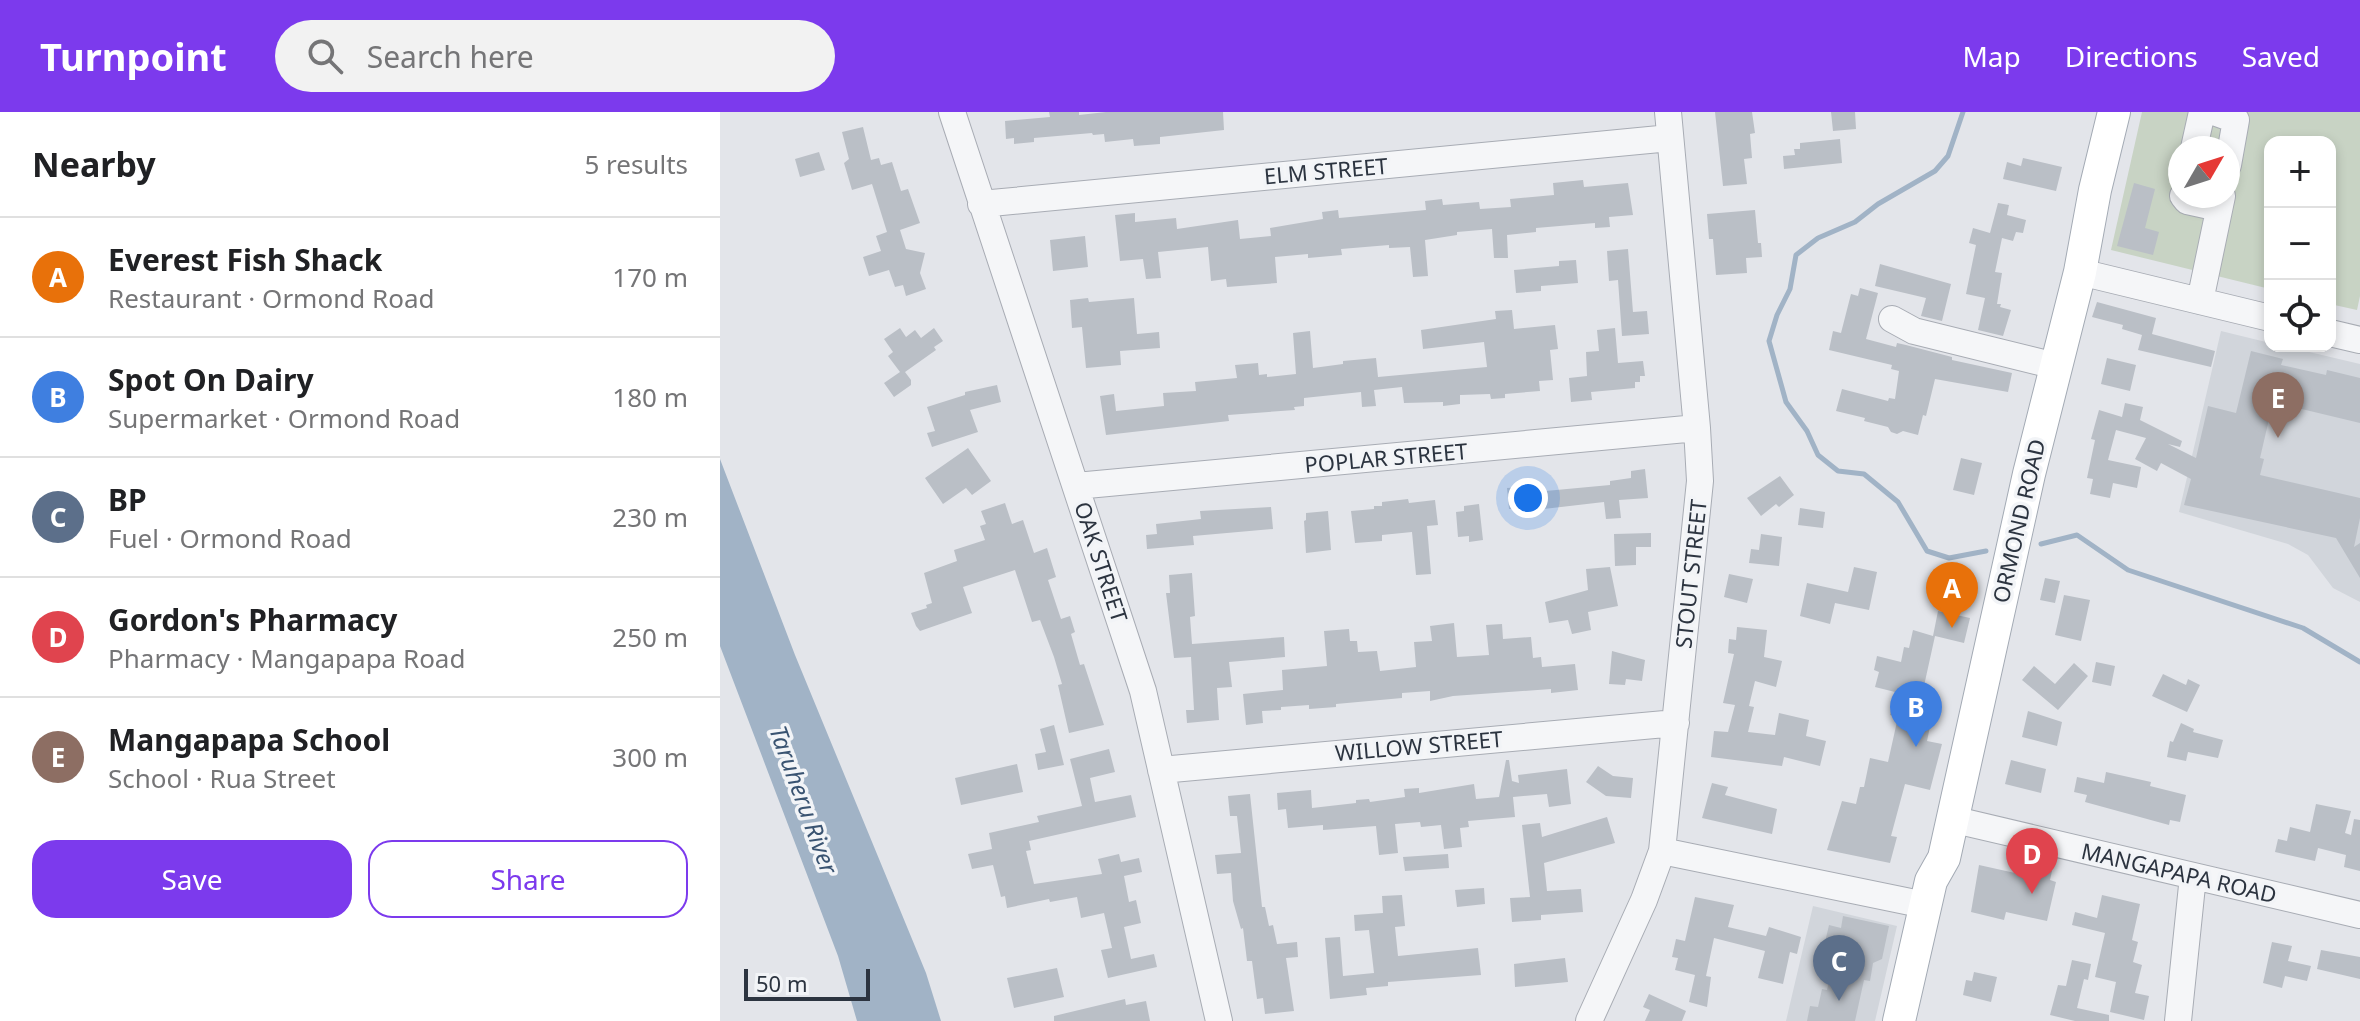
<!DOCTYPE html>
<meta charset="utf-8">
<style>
:root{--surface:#fff;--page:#f2f2f2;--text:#202124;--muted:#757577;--line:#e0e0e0;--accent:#7c3aed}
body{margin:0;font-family:"Noto Sans",sans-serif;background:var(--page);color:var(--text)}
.controls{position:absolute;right:24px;top:24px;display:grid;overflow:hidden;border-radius:16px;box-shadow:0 4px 12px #0003}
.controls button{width:72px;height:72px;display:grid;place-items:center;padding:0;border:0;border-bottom:2px solid var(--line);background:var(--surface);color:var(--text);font:40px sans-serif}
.compass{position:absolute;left:1448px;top:24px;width:72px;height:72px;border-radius:50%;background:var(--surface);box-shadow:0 4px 12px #0003;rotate:51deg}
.scale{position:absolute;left:24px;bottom:20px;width:126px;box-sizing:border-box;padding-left:8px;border:4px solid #2c3440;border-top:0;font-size:22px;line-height:28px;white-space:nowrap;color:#2c3440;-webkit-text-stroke:6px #f2f4f7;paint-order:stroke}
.you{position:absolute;left:808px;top:386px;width:28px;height:28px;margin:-20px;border:6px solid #fff;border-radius:50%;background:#1a73e8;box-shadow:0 0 0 12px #1a73e833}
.badge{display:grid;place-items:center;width:52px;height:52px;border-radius:50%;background:var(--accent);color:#fff;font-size:26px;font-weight:700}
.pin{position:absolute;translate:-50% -66px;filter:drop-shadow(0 2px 4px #0008)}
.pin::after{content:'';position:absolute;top:42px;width:28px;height:24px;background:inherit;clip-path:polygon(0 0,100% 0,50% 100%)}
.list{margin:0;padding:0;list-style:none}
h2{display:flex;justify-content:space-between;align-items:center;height:104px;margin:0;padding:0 32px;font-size:34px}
h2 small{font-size:26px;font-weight:400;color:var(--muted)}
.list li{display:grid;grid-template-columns:52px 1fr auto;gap:24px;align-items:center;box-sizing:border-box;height:120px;padding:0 32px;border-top:2px solid var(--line)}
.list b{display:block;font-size:30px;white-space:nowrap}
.list p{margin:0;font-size:26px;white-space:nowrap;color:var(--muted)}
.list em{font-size:26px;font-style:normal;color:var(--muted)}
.actions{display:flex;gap:16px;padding:24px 32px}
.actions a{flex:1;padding:18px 0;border:2px solid var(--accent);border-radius:24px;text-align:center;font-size:28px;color:var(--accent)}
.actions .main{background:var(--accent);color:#fff}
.icon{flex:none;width:44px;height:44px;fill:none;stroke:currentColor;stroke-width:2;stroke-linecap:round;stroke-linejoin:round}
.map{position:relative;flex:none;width:1640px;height:909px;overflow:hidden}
header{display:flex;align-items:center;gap:48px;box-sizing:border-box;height:112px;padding:0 40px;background:var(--accent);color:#fff}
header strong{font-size:38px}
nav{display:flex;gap:44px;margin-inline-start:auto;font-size:28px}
.search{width:560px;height:72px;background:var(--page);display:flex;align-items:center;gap:20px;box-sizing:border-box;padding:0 28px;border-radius:44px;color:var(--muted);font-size:30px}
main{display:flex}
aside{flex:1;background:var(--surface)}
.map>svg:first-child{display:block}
</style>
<header>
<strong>Turnpoint</strong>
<div class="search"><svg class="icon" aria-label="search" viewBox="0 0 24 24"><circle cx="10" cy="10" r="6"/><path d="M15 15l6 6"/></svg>Search here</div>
<nav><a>Map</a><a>Directions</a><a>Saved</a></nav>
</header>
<main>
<aside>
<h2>Nearby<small>5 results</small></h2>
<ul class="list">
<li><span class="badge" style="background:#e8710a">A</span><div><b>Everest Fish Shack</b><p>Restaurant · Ormond Road</p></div><em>170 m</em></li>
<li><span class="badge" style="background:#3f7fe0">B</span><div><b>Spot On Dairy</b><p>Supermarket · Ormond Road</p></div><em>180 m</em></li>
<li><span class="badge" style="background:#5c6f8a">C</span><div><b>BP</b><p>Fuel · Ormond Road</p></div><em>230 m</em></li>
<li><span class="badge" style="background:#e0444e">D</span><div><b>Gordon's Pharmacy</b><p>Pharmacy · Mangapapa Road</p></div><em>250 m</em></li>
<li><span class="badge" style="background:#8d6e63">E</span><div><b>Mangapapa School</b><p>School · Rua Street</p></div><em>300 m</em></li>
</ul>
<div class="actions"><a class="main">Save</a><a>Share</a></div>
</aside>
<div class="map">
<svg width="1640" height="909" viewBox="0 0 1640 909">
<rect width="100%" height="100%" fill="#e3e5ea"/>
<path fill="#d1d5db" d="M1501,219L1550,231V234H1564L1640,252V490L1613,476L1588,443L1568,432L1459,400Z
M1093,794L1177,814L1155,909H1066Z"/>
<path fill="#c8d3c4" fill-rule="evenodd" d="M1422,0H1640V184L1637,198L1610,192V30H1550V177L1391,138ZM1460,36H1508V84H1460Z"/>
<path fill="#a1b3c6" d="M0,347L75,543L206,861L221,909H137L118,844L0,534Z"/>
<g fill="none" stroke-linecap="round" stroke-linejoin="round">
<path stroke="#a1b3c6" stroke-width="5" d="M1243,0L1228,44L1215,59L1158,92L1135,110L1098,126L1076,143L1070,177L1057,203L1049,229L1066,290L1087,319L1098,343L1118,359L1144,362L1178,390L1207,439L1229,446L1266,439
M1321,432L1357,423L1408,458L1583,516L1640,550"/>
</g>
<path fill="#babfc6" d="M329,0H359V3L386,0H503L504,18L440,25V32L414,34L413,27L385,30L384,22L373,23L372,21L314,26V30L294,32V26L286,27L285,9L330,5Z
M995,0H1032L1035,21L1030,22L1032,46L1024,47L1027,72L1003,74Z
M1111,0H1135L1136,17L1113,19Z
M143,15L151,48L159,46L161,53L172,50L181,79L188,77L200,111L180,118L186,137L205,141L200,161L206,177L186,184L183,173L175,175L169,158L149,164L143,145L161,139L156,124L167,120L152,72L132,78L124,51L129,47L122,20Z
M1120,27L1122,51L1064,57L1063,44L1075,43L1074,37H1080V31Z
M99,40L105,58L80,65L75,47Z
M1303,46L1342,55L1336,79L1283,67L1287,50L1301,54Z
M863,68L864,75L908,71L913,103L889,105L890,115L875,116V111L816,116V120L787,123L788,146H774L772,117L737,120V123L705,128L708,164L693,165L690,135L669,136V133L621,137L622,143L588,146V142L555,145L557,171L507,175L506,167L491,169L488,135L438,140L441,166L426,167L423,147L400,149L395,103L415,101V110L456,106L457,117L518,108L520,127L551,124L550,116L603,107L602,100L618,98L619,106L706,98L705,89L722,87L723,93L759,90L760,97L791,95L790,87L834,83L833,71Z
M1414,71L1435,77L1425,116L1439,120L1433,143L1397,134Z
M1278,91L1289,93L1287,103L1306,108L1303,121L1296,120L1293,129L1282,126L1275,160L1282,161L1277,192H1281L1280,195L1291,198L1283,224L1258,218L1265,186L1246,182L1256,133L1249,131L1253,116L1270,121Z
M1035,98L1038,131H1041L1042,145L1026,146L1027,161L996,163L993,127H989L987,102Z
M365,124L368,155L333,159L330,128Z
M908,137L913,200L927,199L929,222L902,224L898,168L889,169L887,139Z
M856,148L858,171L821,174V179L796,181L794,158L839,154V149Z
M1160,152L1231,172L1222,209L1201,204L1206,186L1155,174Z
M1140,176L1158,181L1146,227L1176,235L1177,231L1186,233L1232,245V248L1292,261L1288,280L1215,267L1206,304L1203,303L1198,323L1183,319L1177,322L1171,320L1168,315L1144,309L1145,306L1116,299L1122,277L1168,289L1169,286L1175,287L1179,259L1171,257L1172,253L1109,238L1113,219L1121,221L1131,182L1138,184Z
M368,186L369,190L414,186L417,222L439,220L440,236L400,239L401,253L366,256L362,215L352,216L350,188Z
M1377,190L1436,206L1432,222L1495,239L1491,255L1418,238L1422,223L1402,217L1403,213L1372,205Z
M792,198L794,217L835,213L838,237L830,238L833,268L819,269L820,279L785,282V286L771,287L770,282L740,283V292L723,294V290L684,291L682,275L654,278L656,294L642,295L641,280L584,286V294L574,295L575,298L508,303L509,309L386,323L380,284L394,282L396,299L444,294L443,281L476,279L475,270L517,266L515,253L538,251L539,263L547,262V265L576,262L573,221L590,219L593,256L623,252V249L656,246L658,265L767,255L764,230L703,237L701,218L776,207L775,199Z
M180,216L186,225L195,218L201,226L214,216L223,229L214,235L216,238L185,260L191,268V273L174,285L164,271L180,260L168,244L173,240L164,227Z
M895,216L898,251L923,249L925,264H920V270H915V276L871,280L872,288L851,290L849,266L867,264L866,240L879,239L877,218Z
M1531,239L1563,247L1561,253L1606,263L1607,258L1640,266V311L1553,290L1540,346L1544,347L1540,363L1640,386V406L1634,435L1640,431V466L1616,426L1464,393L1471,367L1441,351L1437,359L1415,347L1426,326L1396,318L1388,348L1421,355L1417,376L1393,371L1390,386L1370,382L1373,367L1367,366L1375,328L1371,327L1379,298L1402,305L1405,291L1423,295L1420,308L1462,329L1460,335L1448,332L1476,346L1488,294L1516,301Z
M1387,246L1416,253L1410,279L1381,272Z
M277,273L281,290L250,298L258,320L212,335L207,321L215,319L207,295L245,283V280Z
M248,336L271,369L252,383L246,376L223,392L205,366Z
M1241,346L1262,351L1254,383L1233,378Z
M925,357L928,386L899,388L901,406L886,407L884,390L815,398V395L789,397L787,376L803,375L804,381L890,373V369L911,366V359Z
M1060,364L1074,383L1059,395L1056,392L1041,404L1027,386Z
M688,387L689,391L715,388L718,413L707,414L711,462L696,463L692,420L662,423V429L635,431L631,399L654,397V394H662V390Z
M285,391L292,412L303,408L314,441L327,436L336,465L328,468L341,507L350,504L355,520L351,522L360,553L364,552L384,613L349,621L338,573L342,572L334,545L320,508L312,510L295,458L243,475L252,501L200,519L196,514L191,501L207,496L206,493L212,491L204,461L237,449L234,438L265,428L260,414L266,412L261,399Z
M759,392L763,428L749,430V424L738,425L736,400L744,399V394Z
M551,395L553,417L473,424L474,433L427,437L426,423L437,422L436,412L481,407L480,399Z
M1080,396L1105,400L1103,416L1078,413Z
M608,399L611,438L586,441L584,409L586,408V401Z
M931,421V435H916V453L895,454L894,422Z
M1041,422L1062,425L1059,454L1029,451L1031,437L1039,438Z
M890,455L898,494L868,500L871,518L852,522L848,508L829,511L825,490L868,478L866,457Z
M1134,455L1157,460L1149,498L1115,491L1110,512L1080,504L1087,471L1128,480Z
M472,461L475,504L470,505L472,532L564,525L565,545L509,550L512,575L497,576L499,608L467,611L466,598H474L471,545L454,546L446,481H450L449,463Z
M1009,462L1033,467L1027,491L1004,485Z
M1325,466L1340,469L1335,491L1320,488Z
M1344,483L1370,488L1361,529L1335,523Z
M1218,499L1250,506L1244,531L1215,524L1202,583L1216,586L1207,629L1222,632L1210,678L1185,672L1171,724L1177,725L1170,751L1107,738L1122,689L1136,692L1140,675H1144L1150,646L1168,650L1178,605L1170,603L1175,580L1155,575L1159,560L1154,558L1157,544L1181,550L1184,535L1189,536L1193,518L1213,524Z
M734,511L737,545L769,543L766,513L782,512L783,527L811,525L813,546L821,545L822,555L855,552L858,578L831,581V577L733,584L710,589V579L682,581V586L616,592V595L589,597V593L561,595V598L542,599L543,611L526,613L523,582L563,578L562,558L607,554L604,519L629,517L630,529H637L638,540L657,539L660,559L696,555L694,530L712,529L710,514Z
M1017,515L1047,518L1044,545L1062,549L1056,575L1035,569L1029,594L1034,595L1028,620L1055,623L1059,601L1089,608L1086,624L1106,629L1100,654L1064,645L1062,654L991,645L994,619L1008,620L1015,593L1003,591L1014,542L1008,541L1009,527L1016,528Z
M892,539L925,548L922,569L906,567L905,573L889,572Z
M1376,550L1395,554L1391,574L1372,570Z
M1354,551L1368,564L1338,598L1302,568L1314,554L1335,572Z
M1443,562L1466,573L1468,567L1480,573L1467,600L1432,584Z
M1308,599L1342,610L1337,634L1302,625Z
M1461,611L1474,617L1473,620L1503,628L1498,646L1468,640L1466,649L1447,645L1450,629L1453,630Z
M334,613L344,653L318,658L315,642L326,640L320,617Z
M389,637L395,660L370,666L375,690L411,683L416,705L309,729L311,738L306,739L314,772L382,762L378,747L399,742L401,750L419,746L422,760L404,764L409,790L416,788L421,811L404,815L411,847L434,842L437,855L388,866L381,838L392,836L384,801L361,806L357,785L330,790L329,787L287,796L285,784L281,785L273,753L252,757L248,742L272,737L269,721L319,710L317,704L362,694L350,647Z
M786,648H789L792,669L799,671L798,663L847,657L851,692L829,695L827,682L793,685L795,705L748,709L749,715L740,716L742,735L724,737L721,713L701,715L700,710L675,712L678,741L659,743L656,714L603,718V713L568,716L566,697L558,698L557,681L591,678L592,696L636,691V688L649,687L650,690L685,685L684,677L699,676V681L754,672L756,687L779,685Z
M1291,648L1326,657L1321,681L1285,672Z
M297,652L303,680L241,693L235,666Z
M878,654L893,664L913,666L911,686L886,684L866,670Z
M1386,660L1431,670L1430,674L1466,683L1460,710L1450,708L1449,713L1365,690L1367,683L1354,680L1357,665L1384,671Z
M992,671L1008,675L1005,683L1057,697L1052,722L982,706Z
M530,682L542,795H545L549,814L553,813L557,832L577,830L578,845L566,846L574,899L545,902L543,886L537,887L532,849H527L523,816L521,817L513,789L511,761L497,762L495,743L521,741L517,704H510L508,684Z
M1596,692L1631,699L1625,721L1631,723L1634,707L1640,708V759L1624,755L1626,743L1598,736L1595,749L1555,740L1558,727L1567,729L1570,715L1590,720Z
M887,705L895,731L824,751L827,779L861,777L863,800L821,803V808L792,810L790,786L810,785L802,713L820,711L822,725Z
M728,742L729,756L685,759L683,745Z
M1259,753L1295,761L1296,757L1310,760L1312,754L1332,759L1330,768L1336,770L1327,809L1286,800L1284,808L1251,800Z
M764,776L765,792L737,795L735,778Z
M682,783L685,814L675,815L678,844L758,836L761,863L668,870V874L646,876L647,883L610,887L605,826L620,825L623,864L654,861L649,818L635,819L634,803L663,801L662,784Z
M1382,783L1420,792L1412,828L1418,830L1413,850L1422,853L1415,881L1429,884L1424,908L1390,900L1396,870L1375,865L1385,821L1352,813L1355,800L1377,806Z
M975,785L1014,793L1008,815L1046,824L1049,815L1081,825L1077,842L1070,840L1063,872L1038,866L1045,839L994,826L986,864L991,865L987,895L969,890L975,863L955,858L958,846L952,845L956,827L965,829Z
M1123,804L1169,814L1162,847L1153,851L1150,869L1144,868L1135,909H1087L1090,894L1098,895L1102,877L1107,878L1114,846L1102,843L1109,813L1121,816Z
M1552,830L1572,834L1568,849L1591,854L1587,869L1565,864L1562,876L1543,871Z
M1601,838L1640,845V867L1597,857Z
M845,846L848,870L795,875L794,852Z
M1352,848L1371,852L1368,868L1364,867L1357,896L1389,903V909H1355L1330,903L1338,873L1346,874Z
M337,856L344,885L294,896L287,866Z
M1254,860L1277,865L1271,890L1243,883L1246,868L1252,869Z
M929,882L966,899L962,909H925L930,898L923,895Z
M405,887L406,893L426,889L430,909H334V904Z"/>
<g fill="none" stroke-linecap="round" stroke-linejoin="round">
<defs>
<path id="minor" d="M232,0L423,579L499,909
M1494,0L1516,8L1508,53
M1474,36L1482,0
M1463,84L1467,89L1499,96
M261,92L950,26
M1360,160L1550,206
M1480,189L1502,84
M1172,207L1194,219L1336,254
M1610,221L1640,228
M356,374L977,316
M441,658L956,611
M1231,707L1640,803
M942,739L1205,793
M869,909L924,788L942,739L980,369L977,316L948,0
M1458,909L1473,764"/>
<path id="major" d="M1179,909L1211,769L1224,746L1309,362L1360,160L1375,78L1394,0"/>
</defs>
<use href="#minor" stroke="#a8acb4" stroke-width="28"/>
<use href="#major" stroke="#a3aab4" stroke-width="34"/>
<use href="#minor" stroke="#f5f6f8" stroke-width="26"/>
<use href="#major" stroke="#fff" stroke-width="32"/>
</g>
<g text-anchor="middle" stroke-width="7" stroke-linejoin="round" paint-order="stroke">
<g font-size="22" fill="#2c3440" stroke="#f2f4f7">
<text transform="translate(606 59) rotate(-5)" y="8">ELM STREET</text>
<text transform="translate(666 346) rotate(-5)" y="8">POPLAR STREET</text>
<text transform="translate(1299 409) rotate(-77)" y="8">ORMOND ROAD</text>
<text transform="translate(381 450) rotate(72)" y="8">OAK STREET</text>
<text transform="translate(971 462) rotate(-84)" y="8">STOUT STREET</text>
<text transform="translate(699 634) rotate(-5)" y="8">WILLOW STREET</text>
<text transform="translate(1459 761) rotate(13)" y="8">MANGAPAPA ROAD</text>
</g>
<g font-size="24" font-style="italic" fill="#395371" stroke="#f2f4f7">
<text transform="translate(83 688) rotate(70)" y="8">Taruheru River</text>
</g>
</g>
</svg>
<div class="controls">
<button>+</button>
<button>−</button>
<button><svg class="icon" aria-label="locate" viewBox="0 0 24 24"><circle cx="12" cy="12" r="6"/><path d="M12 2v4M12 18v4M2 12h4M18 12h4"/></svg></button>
</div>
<svg class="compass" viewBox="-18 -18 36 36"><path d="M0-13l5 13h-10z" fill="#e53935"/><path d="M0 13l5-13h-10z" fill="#757577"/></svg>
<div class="scale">50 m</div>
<div class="you"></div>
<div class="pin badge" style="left:1232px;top:516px;background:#e8710a">A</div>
<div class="pin badge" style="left:1196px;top:635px;background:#3f7fe0">B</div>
<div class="pin badge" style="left:1119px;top:889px;background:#5c6f8a">C</div>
<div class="pin badge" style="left:1312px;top:782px;background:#e0444e">D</div>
<div class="pin badge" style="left:1558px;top:326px;background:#8d6e63">E</div>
</div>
</main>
